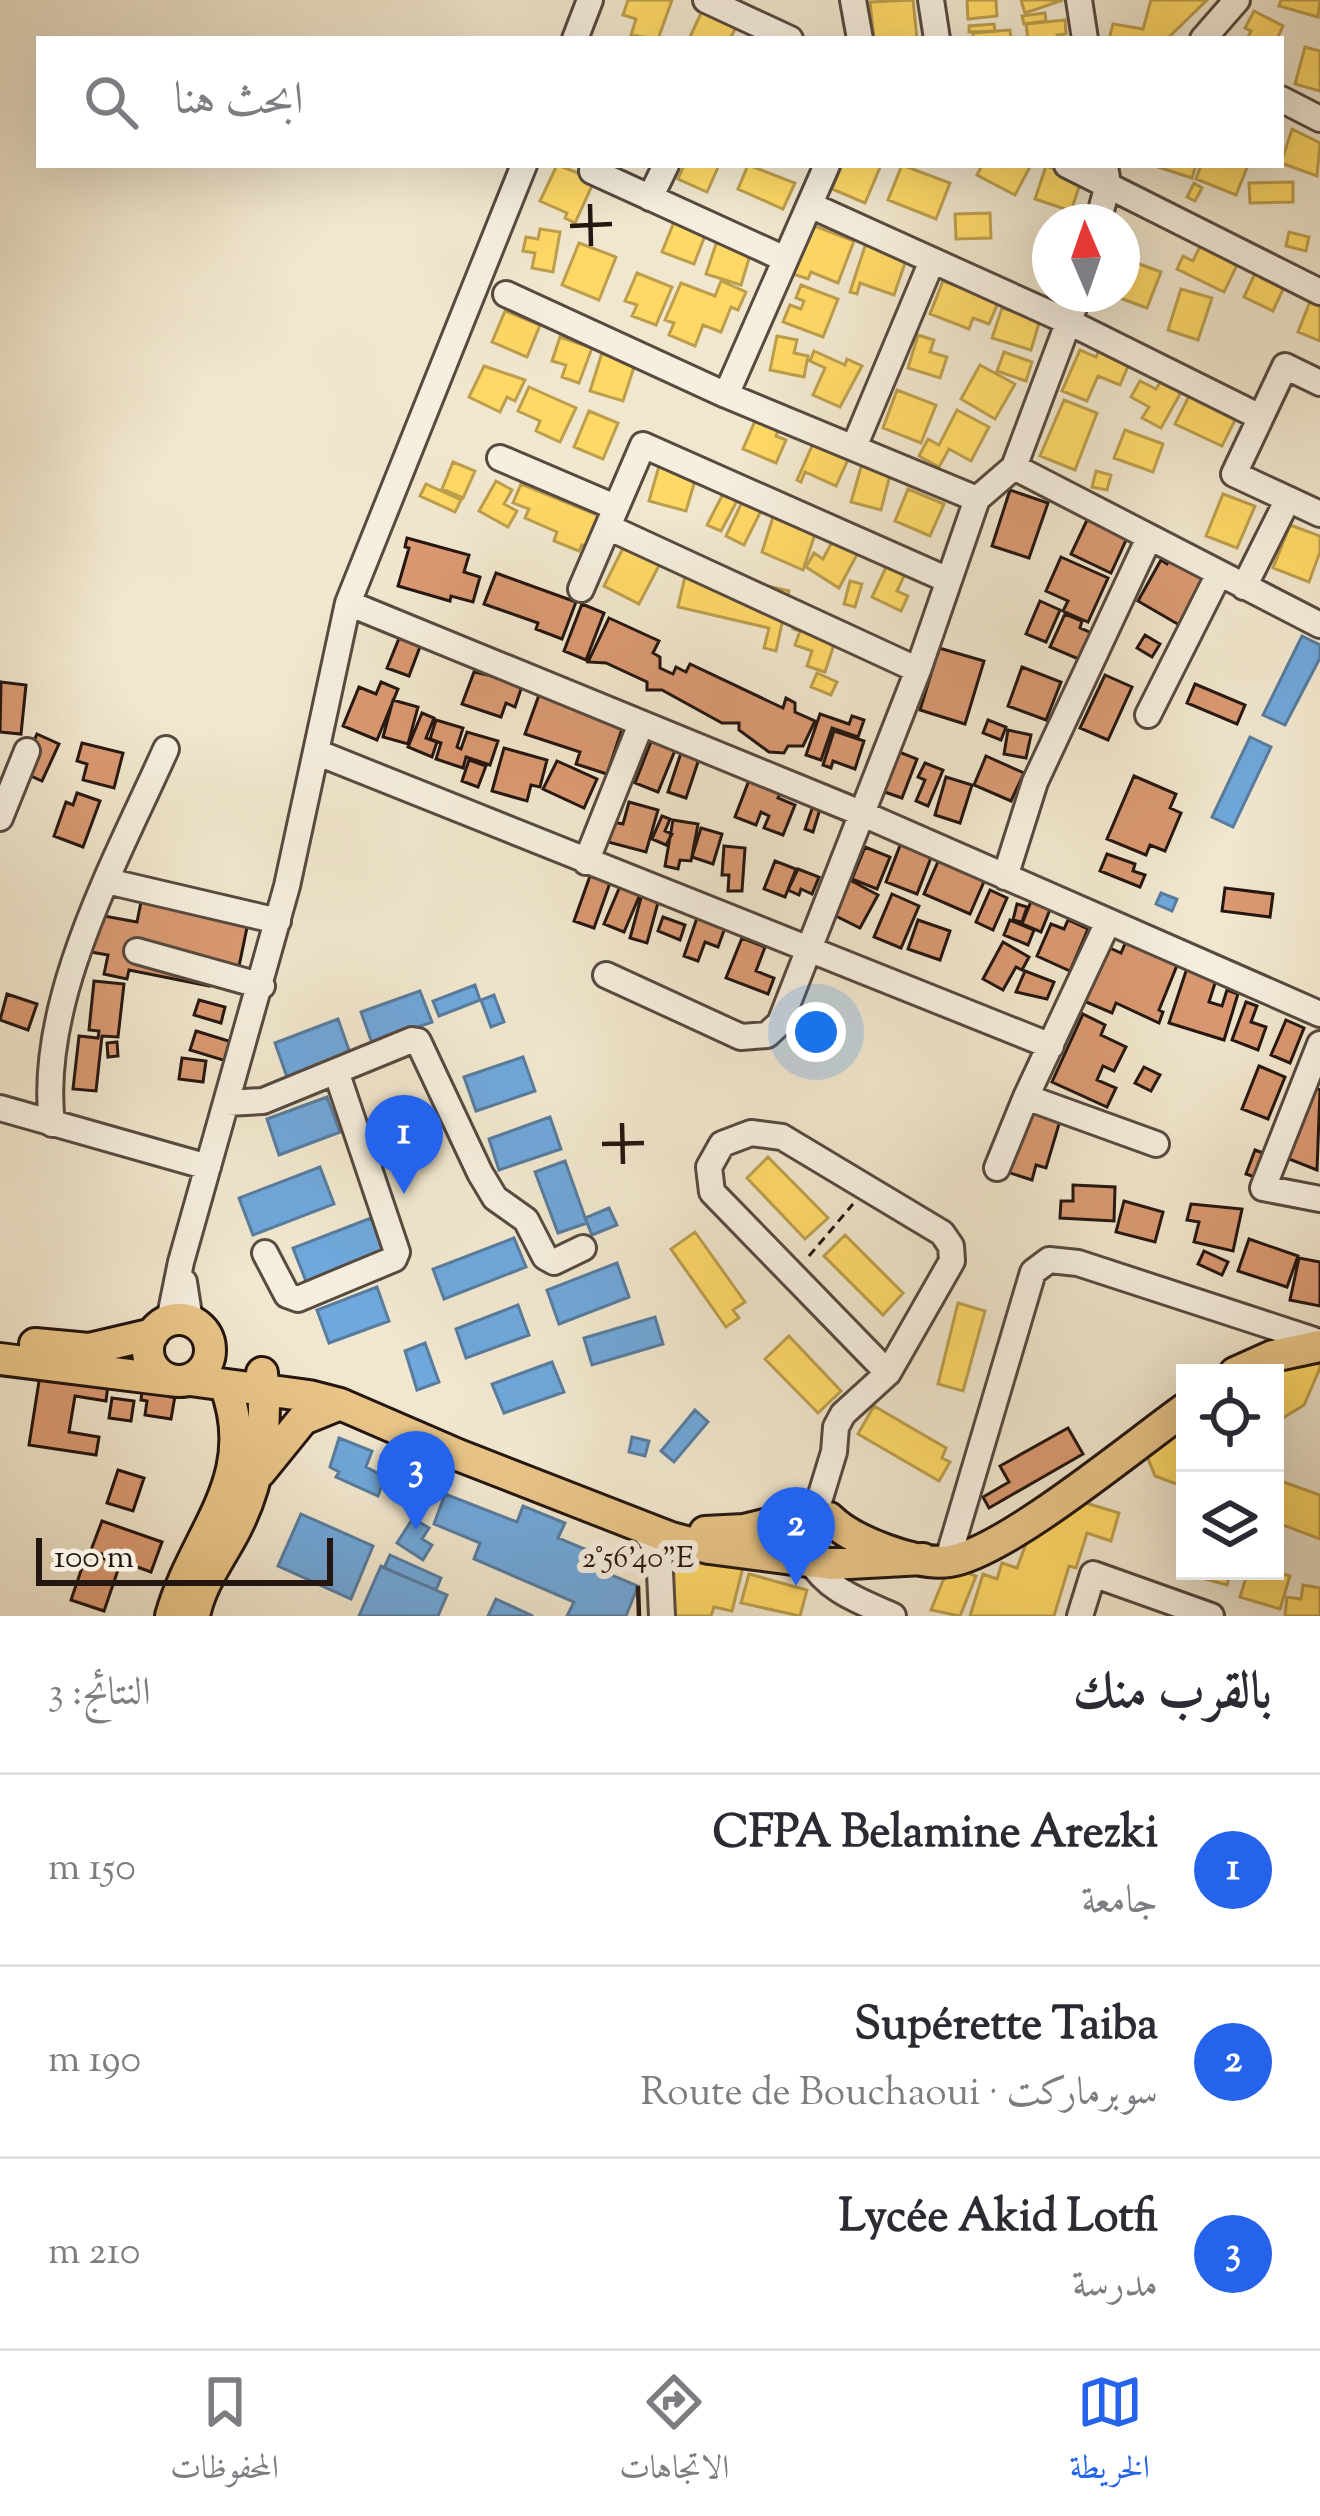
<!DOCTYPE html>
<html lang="ar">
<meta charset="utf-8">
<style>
:root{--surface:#fff;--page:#f2f2f3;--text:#2b2b33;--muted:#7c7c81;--line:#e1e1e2;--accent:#2563eb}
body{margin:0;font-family:"Sorts Mill Goudy",Amiri,serif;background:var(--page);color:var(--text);direction:rtl}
.controls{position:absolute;right:36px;bottom:36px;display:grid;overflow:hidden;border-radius:0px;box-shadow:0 12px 48px #0002}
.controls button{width:108px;height:108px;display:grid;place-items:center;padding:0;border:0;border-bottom:3px solid var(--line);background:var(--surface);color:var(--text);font:60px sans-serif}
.compass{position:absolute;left:1032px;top:204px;width:108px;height:108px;border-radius:50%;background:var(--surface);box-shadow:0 12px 48px #0002;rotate:358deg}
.scale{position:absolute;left:36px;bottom:30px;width:297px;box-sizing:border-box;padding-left:12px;border:6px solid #241610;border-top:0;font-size:33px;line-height:42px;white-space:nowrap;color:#241610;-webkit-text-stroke:9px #f6efdf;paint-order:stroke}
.you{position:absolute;left:816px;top:1032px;width:42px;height:42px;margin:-30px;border:9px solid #fff;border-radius:50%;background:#1a73e8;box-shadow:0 0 0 18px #1a73e833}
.badge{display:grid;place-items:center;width:78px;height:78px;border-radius:50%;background:var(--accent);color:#fff;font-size:39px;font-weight:700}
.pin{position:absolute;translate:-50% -99px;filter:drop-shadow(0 3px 6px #0008)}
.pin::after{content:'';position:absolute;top:63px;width:42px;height:36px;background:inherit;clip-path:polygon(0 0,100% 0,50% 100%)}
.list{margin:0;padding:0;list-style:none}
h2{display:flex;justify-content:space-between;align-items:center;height:156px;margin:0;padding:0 48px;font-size:51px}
h2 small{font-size:39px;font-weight:400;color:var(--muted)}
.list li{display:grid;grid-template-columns:78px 1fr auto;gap:36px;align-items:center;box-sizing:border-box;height:192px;padding:0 48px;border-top:3px solid var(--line)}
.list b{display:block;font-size:45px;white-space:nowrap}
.list p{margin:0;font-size:39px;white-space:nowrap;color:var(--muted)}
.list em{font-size:39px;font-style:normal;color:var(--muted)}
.icon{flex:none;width:66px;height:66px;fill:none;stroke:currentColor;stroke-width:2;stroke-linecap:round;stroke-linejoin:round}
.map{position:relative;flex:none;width:1320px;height:1616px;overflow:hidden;direction:ltr}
.search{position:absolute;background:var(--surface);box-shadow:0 12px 48px #0002;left:36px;right:36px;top:36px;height:132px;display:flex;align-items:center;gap:30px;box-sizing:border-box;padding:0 42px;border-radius:0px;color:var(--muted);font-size:45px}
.sheet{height:732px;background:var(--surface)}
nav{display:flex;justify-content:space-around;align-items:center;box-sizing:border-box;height:168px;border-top:3px solid var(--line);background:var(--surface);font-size:33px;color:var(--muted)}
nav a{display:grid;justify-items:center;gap:6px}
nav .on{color:var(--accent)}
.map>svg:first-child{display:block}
</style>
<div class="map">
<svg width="1320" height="1616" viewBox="0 0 1320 1616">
<rect width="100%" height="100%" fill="#f1e7ce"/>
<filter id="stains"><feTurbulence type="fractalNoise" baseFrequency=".00167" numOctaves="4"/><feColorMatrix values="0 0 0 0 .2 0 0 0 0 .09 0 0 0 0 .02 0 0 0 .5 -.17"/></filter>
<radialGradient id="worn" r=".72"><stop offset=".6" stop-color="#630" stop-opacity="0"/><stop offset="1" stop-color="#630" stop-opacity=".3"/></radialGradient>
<path fill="#ffd966" stroke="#bd9e4c" stroke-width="3" d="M628,0H672L658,39L631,35L636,19L623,15Z
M913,0L917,39H874L870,2Z
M967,0H996L997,16L968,19Z
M1021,0H1063L1025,13Z
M1151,0H1207L1167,39H1109L1113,24L1143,29Z
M1281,0H1320L1318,17L1279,6Z
M702,11L736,27L730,39H689Z
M1254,11L1283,26L1277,39H1247L1251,31L1245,28Z
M1045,13L1046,21L1024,24L1022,16Z
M1065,20L1066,34L1057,35L1058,39H1028L1026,24Z
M994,24L995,31L969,32V26Z
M1010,30L1011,39H973V33Z
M1305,47L1320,51V91L1295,84Z
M1292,129L1320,143L1317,176L1281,163Z
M557,165L595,179L575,223L565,218L567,213L540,201Z
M684,165H719L707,192L678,179Z
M748,165L795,183L783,209L738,189Z
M842,165H881L865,203L832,189Z
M902,165L950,183L936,219L888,200Z
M982,165H1031L1015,195L977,175Z
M1152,165H1196L1192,178Z
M1201,165H1248L1236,195L1196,179Z
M1046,166L1082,178L1071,211L1035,199Z
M1293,182V202L1250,203L1249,183Z
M1194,183L1202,188L1195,201L1187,197Z
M990,213L991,238L956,239L955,214Z
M674,222L706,233L694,264L662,252Z
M812,225L854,241L838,283L811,272L808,279L793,274Z
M540,229L560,232L553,272L532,268L535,253L523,251L526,237L538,239Z
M1289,232L1309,237L1306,251L1286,246Z
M1204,238L1241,257L1224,292L1177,269L1183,256L1193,261Z
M717,241L751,252L741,285L706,274Z
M579,243L616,257L599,300L562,285Z
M866,243L907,257L894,295L860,283L857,294L850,292Z
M1134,262L1161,272L1147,308L1120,298Z
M1257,269L1286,283L1273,311L1244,297Z
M637,273L672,287L656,325L632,316L637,305L625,301Z
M721,281L746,292L738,310L731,307L721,332L703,325L695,346L669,335L674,323L665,320L681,283L715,296Z
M943,281L957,286L958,282L1000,298L989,324L973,318L969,329L930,314Z
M801,285L838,299L823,337L783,322L790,305L801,309L804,301L796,298Z
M1181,289L1212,298L1198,340L1168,330Z
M1311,299L1320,302V341L1298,332Z
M1002,308L1040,320L1031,350L992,338Z
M505,311L540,325L527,357L492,342Z
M918,335L934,340L930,352L947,357L940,378L908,368Z
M777,336L797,340L794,353L808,356L804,377L770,370Z
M560,337L592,348L579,383L562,377L566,365L552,361Z
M1101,346L1131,359L1120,385L1098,376L1087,401L1062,391L1080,350L1096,357Z
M814,351L845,365L847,359L862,366L840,407L813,395L825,368L810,361Z
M1004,352L1032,362L1026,381L997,371Z
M602,353L635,364L623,401L590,391Z
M980,365L1015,384L995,419L961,399Z
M484,366L525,380L515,401L507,397L500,412L469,397Z
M1164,376L1184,387L1161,428L1142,418L1149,407L1131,397L1140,381L1156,389Z
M1196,382L1239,412L1222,446L1175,424Z
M529,387L576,408L560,442L536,431L540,421L518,411Z
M897,390L936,405L921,443L883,428Z
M1064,400L1097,413L1075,470L1040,456Z
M957,410L989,427L971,461L949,449L939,467L919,456L928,439L939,445Z
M589,411L618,423L603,459L574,447Z
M758,414L781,424L776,436L786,440L776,463L743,449Z
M1125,430L1163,444L1153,472L1114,458Z
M816,437L851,453L836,486L805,472L801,482L797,480Z
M863,460L892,467L881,510L851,502Z
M453,462L475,471L463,498L442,489Z
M659,466L696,477L686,511L649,501Z
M1096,471L1111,475L1107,490L1092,487Z
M496,481L512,490L504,504L517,511L508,527L479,511Z
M426,484L461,500L455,512L420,496Z
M521,484L602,517L590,548L582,545L579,551L554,541L557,532L525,518L529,509L513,503Z
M908,489L944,504L930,536L895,521Z
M724,492L738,499L721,531L707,525Z
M1223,494L1255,506L1237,548L1206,536Z
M742,502L761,511L744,545L726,536Z
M773,517L816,531L803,570L762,552Z
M1290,525L1320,536V552L1309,582L1273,568Z
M834,538L859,551L839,588L806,567L814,553L823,559Z
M627,540L663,558L639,604L604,586Z
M887,565L905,574L897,591L908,596L901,611L872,597Z
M687,568L789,591L776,651L764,648L769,628L678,607Z
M850,581L862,584L855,607L844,604Z
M798,612L840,626L825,672L807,666L812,651L795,645L800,631L793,629Z
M817,673L837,682L831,695L811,687Z
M768,1157L828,1218L805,1239L747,1178Z
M695,1232L745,1302L733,1310L739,1318L726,1327L671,1249Z
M845,1235L903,1293L883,1315L824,1256Z
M958,1303L985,1311L963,1391L938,1384Z
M789,1336L841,1391L818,1413L765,1359Z
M1320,1356V1368L1304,1405L1275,1423V1373H1264Z
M874,1406L946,1448L942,1458L950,1462L939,1481L858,1434Z
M1185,1429V1487L1155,1476L1147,1456Z
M1275,1479L1320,1495V1539L1275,1522Z
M1063,1496L1119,1513L1111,1541L1087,1533L1076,1568L1069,1566L1054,1616H970L983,1574L997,1579L1002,1563L1017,1568L1037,1514Z
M1185,1547V1571H1231L1227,1585L1179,1572Z
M672,1550L743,1567L732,1611L714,1607L711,1616H672L658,1604Z
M949,1566L976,1576L960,1616L931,1610Z
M1248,1571H1273L1290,1576L1280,1609L1240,1597Z
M749,1574L807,1590L800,1616L741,1603Z
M1303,1585L1320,1588V1616H1285L1287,1597L1301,1599Z"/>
<path fill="#6fa8dc" stroke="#587c9f" stroke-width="3" d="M1302,636L1320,645V658L1285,725L1263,715Z
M1250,737L1271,747L1233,827L1212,817Z
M1161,893L1177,899L1172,911L1156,904Z
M475,985L480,1000L439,1016L433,1001Z
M420,991L432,1022L372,1043L361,1012Z
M494,995L504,1022L491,1027L481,1000Z
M338,1019L350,1053L287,1077L275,1043Z
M523,1057L535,1091L476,1111L464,1077Z
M327,1097L340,1132L279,1155L267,1119Z
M550,1117L561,1149L499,1170L489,1139Z
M565,1161L587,1223L558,1233L535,1172Z
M320,1167L334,1204L253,1235L239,1198Z
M609,1208L617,1225L592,1235L585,1218Z
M371,1218L385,1253L307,1284L293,1248Z
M514,1238L526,1267L444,1299L433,1269Z
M617,1263L629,1297L559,1324L547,1290Z
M377,1287L389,1321L329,1343L317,1310Z
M518,1305L529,1335L466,1358L456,1329Z
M655,1317L663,1344L592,1365L584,1338Z
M425,1343L439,1382L417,1390L405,1351Z
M552,1362L564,1392L504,1413L492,1384Z
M695,1410L708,1422L674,1462L661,1451Z
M632,1437L649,1441L645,1456L629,1452Z
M339,1438L372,1451L366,1467L385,1477L378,1496L336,1477L339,1472L330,1467Z
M445,1494L517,1522L523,1506L565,1523L558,1538L606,1558L599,1570L638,1586L626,1616H567L574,1602L474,1559L480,1543L434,1524Z
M301,1514L373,1546L351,1599L278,1566Z
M413,1518L429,1528L422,1539L432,1545L423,1560L397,1543Z
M390,1555L441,1578L436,1590L384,1568Z
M381,1566L447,1595L438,1616H359Z
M496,1599L533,1616H488Z"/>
<path fill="#da9972" stroke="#241610" stroke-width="3" d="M1010,490L1048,503L1029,558L992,546Z
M1087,520L1127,538L1111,573L1071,554Z
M407,538L469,555L464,572L480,577L473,602L451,596L450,601L398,586L409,548L405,547Z
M1174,553L1211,574L1181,626L1138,601L1161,560L1167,564Z
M1061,557L1108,578L1088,622L1063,611L1068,601L1046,591Z
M496,573L576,602L562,639L536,629L538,623L484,604Z
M1040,601L1060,610L1046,642L1026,634Z
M582,604L604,613L586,660L564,651Z
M1065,614L1082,621L1080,628L1092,633L1081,660L1050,647Z
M609,618L659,641L653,653L660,657V668L673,674L676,667L686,672L690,664L783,708L786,698L795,703V712L815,721L803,746H788L784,753L769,752L739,730V723H722L662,690H647V682L606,663L588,662Z
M1145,635L1160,644L1152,657L1137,648Z
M400,636L421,644L409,676L387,668Z
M939,648L984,661L965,724L920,710Z
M1022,667L1061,682L1046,720L1008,706Z
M474,672L523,683L515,707L506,703L501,717L462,704Z
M1105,675L1132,687L1108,740L1080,728Z
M1,682L26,685L21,734L0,732Z
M381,682L398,689L377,740L343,726L359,687L376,694Z
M1195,684L1245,705L1237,724L1187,703Z
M539,695L624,723L607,774L576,764L580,752L525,734Z
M393,700L418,707L408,744L383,737Z
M422,713L434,718L426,738L437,742L432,757L408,747Z
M820,714L849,724L852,716L864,720L858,737L832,728L821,760L806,755Z
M436,720L463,728L457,747L461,749L467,732L498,741L490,765L466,757L463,768L436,759L441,743L430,739Z
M988,720L1006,727L1001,740L983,733Z
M1008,730L1031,735L1026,758L1004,754Z
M834,731L864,741L855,769L833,761L831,768L823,765Z
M37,734L59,744L42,781L20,771Z
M654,734L678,743L658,792L635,783Z
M82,743L123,753L114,788L83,780L87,764L77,761Z
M684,744L702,750L686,798L668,792Z
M504,748L547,760L540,787L531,785L527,801L492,791Z
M894,750L917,759L902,798L879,790Z
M986,756L1024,773L1011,801L974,785Z
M469,760L486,766L478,787L462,781Z
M557,761L597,779L584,808L543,789Z
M925,763L943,770L928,806L916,801L925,780L918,777Z
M751,775L783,788L778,798L795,805L783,835L764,828L769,816L761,812L756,825L735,817Z
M1134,776L1176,794L1170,808L1181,813L1165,851L1150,845L1146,855L1107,839Z
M946,777L972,785L960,823L935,815Z
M77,793L100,801L83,847L54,836L66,802L73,805Z
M629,802L658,810L646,852L608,842L613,822L623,824Z
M813,806L820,809L813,832L805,829Z
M662,816L670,819L665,831L672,834L666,845L652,839Z
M673,820L698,824L691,861L680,860L678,869L665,866Z
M701,828L722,834L713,864L692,857Z
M901,843L932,855L917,894L886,882Z
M724,846L745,848L742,891H728L729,875H722Z
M865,847L890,857L877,889L852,879Z
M1107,854L1135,864L1133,871L1145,875L1140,887L1100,871Z
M940,857L986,877L970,914L924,894Z
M775,861L796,869L785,897L764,889Z
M798,869L819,877L812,894L801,889L799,895L788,890Z
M590,876L610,883L594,928L574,921Z
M848,879L878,895L860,928L830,913Z
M621,884L641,892L624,932L604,924Z
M1225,888L1273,894L1270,917L1222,911Z
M990,890L1007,898L993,930L976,922Z
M143,892L250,913L237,976L212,971L209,986L129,970L127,979L104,974L108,955L85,951L93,914L137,922Z
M642,894L659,899L647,943L630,938Z
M892,894L919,906L901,948L874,937Z
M1032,899L1051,907L1041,932L1022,924Z
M1017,904L1027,907L1022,922L1013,920Z
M698,915L726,925L718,947L705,942L698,961L684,956Z
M663,917L685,925L680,940L658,931Z
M918,920L950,931L940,960L908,949Z
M1010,920L1034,930L1028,945L1004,935Z
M1068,920L1088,929L1070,971L1037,956L1051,924L1064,929Z
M1128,937L1180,958L1159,1010L1163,1012L1159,1023L1116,1003L1112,1013L1079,999L1101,944L1121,953Z
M742,938L765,947L756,971L774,978L768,994L726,978Z
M1003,942L1029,957L1022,970L1016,967L1003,990L983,979Z
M1187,968L1217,977L1209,1002L1222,1006L1227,990L1238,994L1224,1040L1169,1023Z
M1025,971L1054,982L1047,999L1016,992Z
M94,981L124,984L118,1037L102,1036L96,1091L73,1089L79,1036L98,1038L99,1031L89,1030Z
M7,994L37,1004L28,1030L0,1020Z
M199,1000L225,1007L221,1023L194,1015Z
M1246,1002L1257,1006L1251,1022L1266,1027L1258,1050L1232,1040Z
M1083,1014L1105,1025L1101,1035L1126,1047L1114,1071L1103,1066L1097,1080L1116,1088L1107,1107L1052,1082Z
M1286,1020L1304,1028L1290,1063L1271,1055Z
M196,1031L232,1042L226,1061L190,1050Z
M117,1042L118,1056L108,1057L107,1043Z
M182,1058L206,1061L203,1082L179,1079Z
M1259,1066L1285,1077L1268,1119L1242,1109Z
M1144,1067L1160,1075L1151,1091L1135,1083Z
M1311,1086L1320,1090L1317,1170L1284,1157Z
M1027,1104L1062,1114L1046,1168L1036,1165L1032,1180L1007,1172Z
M1255,1150L1263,1153L1255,1177L1246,1174Z
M1073,1185L1115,1187L1114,1221L1060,1218L1061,1201H1073Z
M1124,1201L1163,1212L1155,1242L1116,1232Z
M1191,1204L1242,1209L1233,1251L1194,1242L1199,1222L1187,1220Z
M1249,1239L1298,1256L1287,1287L1238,1271Z
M1204,1251L1228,1262L1222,1275L1198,1264Z
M1299,1258L1320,1262V1306L1290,1300Z
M40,1375L108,1385L106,1401L75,1396L69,1432L99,1437L96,1455L29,1445Z
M142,1391L175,1396L171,1419L145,1415L147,1401L141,1400Z
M112,1398L134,1401L131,1421L109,1418Z
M1068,1428L1083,1454L989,1508L983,1497L1009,1482L1000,1466Z
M118,1470L144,1478L133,1511L107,1503Z
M102,1521L162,1542L151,1572L91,1550Z
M87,1553L120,1564L104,1611L71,1600Z"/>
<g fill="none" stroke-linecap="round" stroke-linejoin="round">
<defs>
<path id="minor" d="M706,0L790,39
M853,0L860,39
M931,0L937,39
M1079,0L1085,39
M575,39L590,0
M1203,39L1237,0
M1281,99L1320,119
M1067,165L1320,292
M592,171L785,259
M650,198L666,165
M810,205L1071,323L1260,417
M1098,222L1108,184L1106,172
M506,294L726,395L977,499
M1320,383L1285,366L1234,474L1320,514
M726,395L827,165
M854,447L932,261
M500,458L615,507
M1014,467L1079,294
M608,527L918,670
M1244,587L1288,499
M581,589L643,445L948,580
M348,603L863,814L1320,1014
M1148,715L1219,574
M316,752L1051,1046
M0,818L27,751
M586,862L641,724
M1005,877L1035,782L1149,538
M107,881L278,921
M137,951L262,986
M606,975L741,1037L767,1035L780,1023L918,670L977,499L1014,467L1320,625
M1320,1044L1263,1188L1320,1199
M1026,1097L1156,1144
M227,1103L263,1101L412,1040L418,1041L480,1173L495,1198L526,1220L545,1257L554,1262L583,1248
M0,1108L208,1167
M52,1124C37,1001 117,859 166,749
M751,1133L782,1137L942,1233L951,1246L952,1261L888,1373L712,1192L709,1167L722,1144Z
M997,1168L1026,1097L1108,922
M265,1253L287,1295L298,1299L394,1259L397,1252L336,1071
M184,1282L190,1321
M169,1321L181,1262L287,886L348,603L524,165
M816,1511L834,1452L836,1427L843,1414L888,1373
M639,1523L659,1551L662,1616
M809,1559C828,1591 860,1601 893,1616
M947,1562L1033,1272L1049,1260L1078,1263L1320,1342
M1080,1616L1093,1574L1211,1616"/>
<path id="major" d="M148 1350a31 31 0 1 1 62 0a31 31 0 1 1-62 0Z
M35,1344L89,1349L153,1334
M0,1359L169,1380
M1235,1373L1273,1356L1320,1346
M190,1380L309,1396L340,1404L458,1455L671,1538L709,1548L831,1564L923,1559
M260,1472L303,1419L340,1404
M829,1518C852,1541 916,1566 950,1561C1006,1552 1133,1446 1185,1409
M705,1532L744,1530L793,1518
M171,1616C195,1531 261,1479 225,1385
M194,1616C200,1584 220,1559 235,1530C260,1482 268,1427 262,1373"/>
</defs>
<use href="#minor" stroke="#574a40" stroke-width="30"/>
<use href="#major" stroke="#241610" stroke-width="36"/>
<path stroke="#241610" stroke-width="3" stroke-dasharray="9 6" stroke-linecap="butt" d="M809,1256L853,1204"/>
<use href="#minor" stroke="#f6efdf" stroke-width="24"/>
<use href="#major" stroke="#e8c487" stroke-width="30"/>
</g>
<path fill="none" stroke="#241610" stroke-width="4.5" d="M590,204L591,246M570,226L612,224M622,1123L623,1164M602,1144L644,1143M638,1586L639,1616"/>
<g font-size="30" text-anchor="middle" fill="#241610" stroke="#f6efdf" stroke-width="12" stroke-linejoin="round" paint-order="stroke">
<text x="638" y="1567">2°56'40"E</text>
</g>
<rect width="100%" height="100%" filter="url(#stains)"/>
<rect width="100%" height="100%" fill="url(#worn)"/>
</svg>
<div class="controls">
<button><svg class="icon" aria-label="locate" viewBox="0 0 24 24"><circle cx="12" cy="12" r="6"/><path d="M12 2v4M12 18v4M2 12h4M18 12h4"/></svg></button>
<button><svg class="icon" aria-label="layers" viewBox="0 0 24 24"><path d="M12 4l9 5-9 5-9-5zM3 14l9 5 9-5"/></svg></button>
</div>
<svg class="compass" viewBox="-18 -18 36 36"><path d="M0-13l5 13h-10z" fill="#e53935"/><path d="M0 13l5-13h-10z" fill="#7c7c81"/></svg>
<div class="scale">100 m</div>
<div class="you"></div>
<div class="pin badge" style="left:404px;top:1194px">1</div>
<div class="pin badge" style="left:796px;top:1586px">2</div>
<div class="pin badge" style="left:416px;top:1530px">3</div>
<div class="search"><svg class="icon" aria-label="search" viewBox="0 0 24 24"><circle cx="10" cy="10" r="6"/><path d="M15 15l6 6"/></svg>ابحث هنا</div>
</div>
<section class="sheet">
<h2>بالقرب منك<small>النتائج: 3</small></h2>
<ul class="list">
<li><span class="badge">1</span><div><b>CFPA Belamine Arezki</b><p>جامعة</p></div><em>150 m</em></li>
<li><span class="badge">2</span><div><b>Supérette Taiba</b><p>سوبرماركت · Route de Bouchaoui</p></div><em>190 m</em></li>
<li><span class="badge">3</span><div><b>Lycée Akid Lotfi</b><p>مدرسة</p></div><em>210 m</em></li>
</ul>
</section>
<nav>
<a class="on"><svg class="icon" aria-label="map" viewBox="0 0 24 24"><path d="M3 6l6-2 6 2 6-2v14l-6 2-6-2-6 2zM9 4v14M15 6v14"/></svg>الخريطة</a>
<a><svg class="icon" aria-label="directions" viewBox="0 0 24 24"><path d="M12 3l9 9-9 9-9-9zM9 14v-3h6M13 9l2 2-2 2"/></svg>الاتجاهات</a>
<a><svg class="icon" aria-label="saved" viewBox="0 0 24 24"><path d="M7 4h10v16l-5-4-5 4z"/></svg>المحفوظات</a>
</nav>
